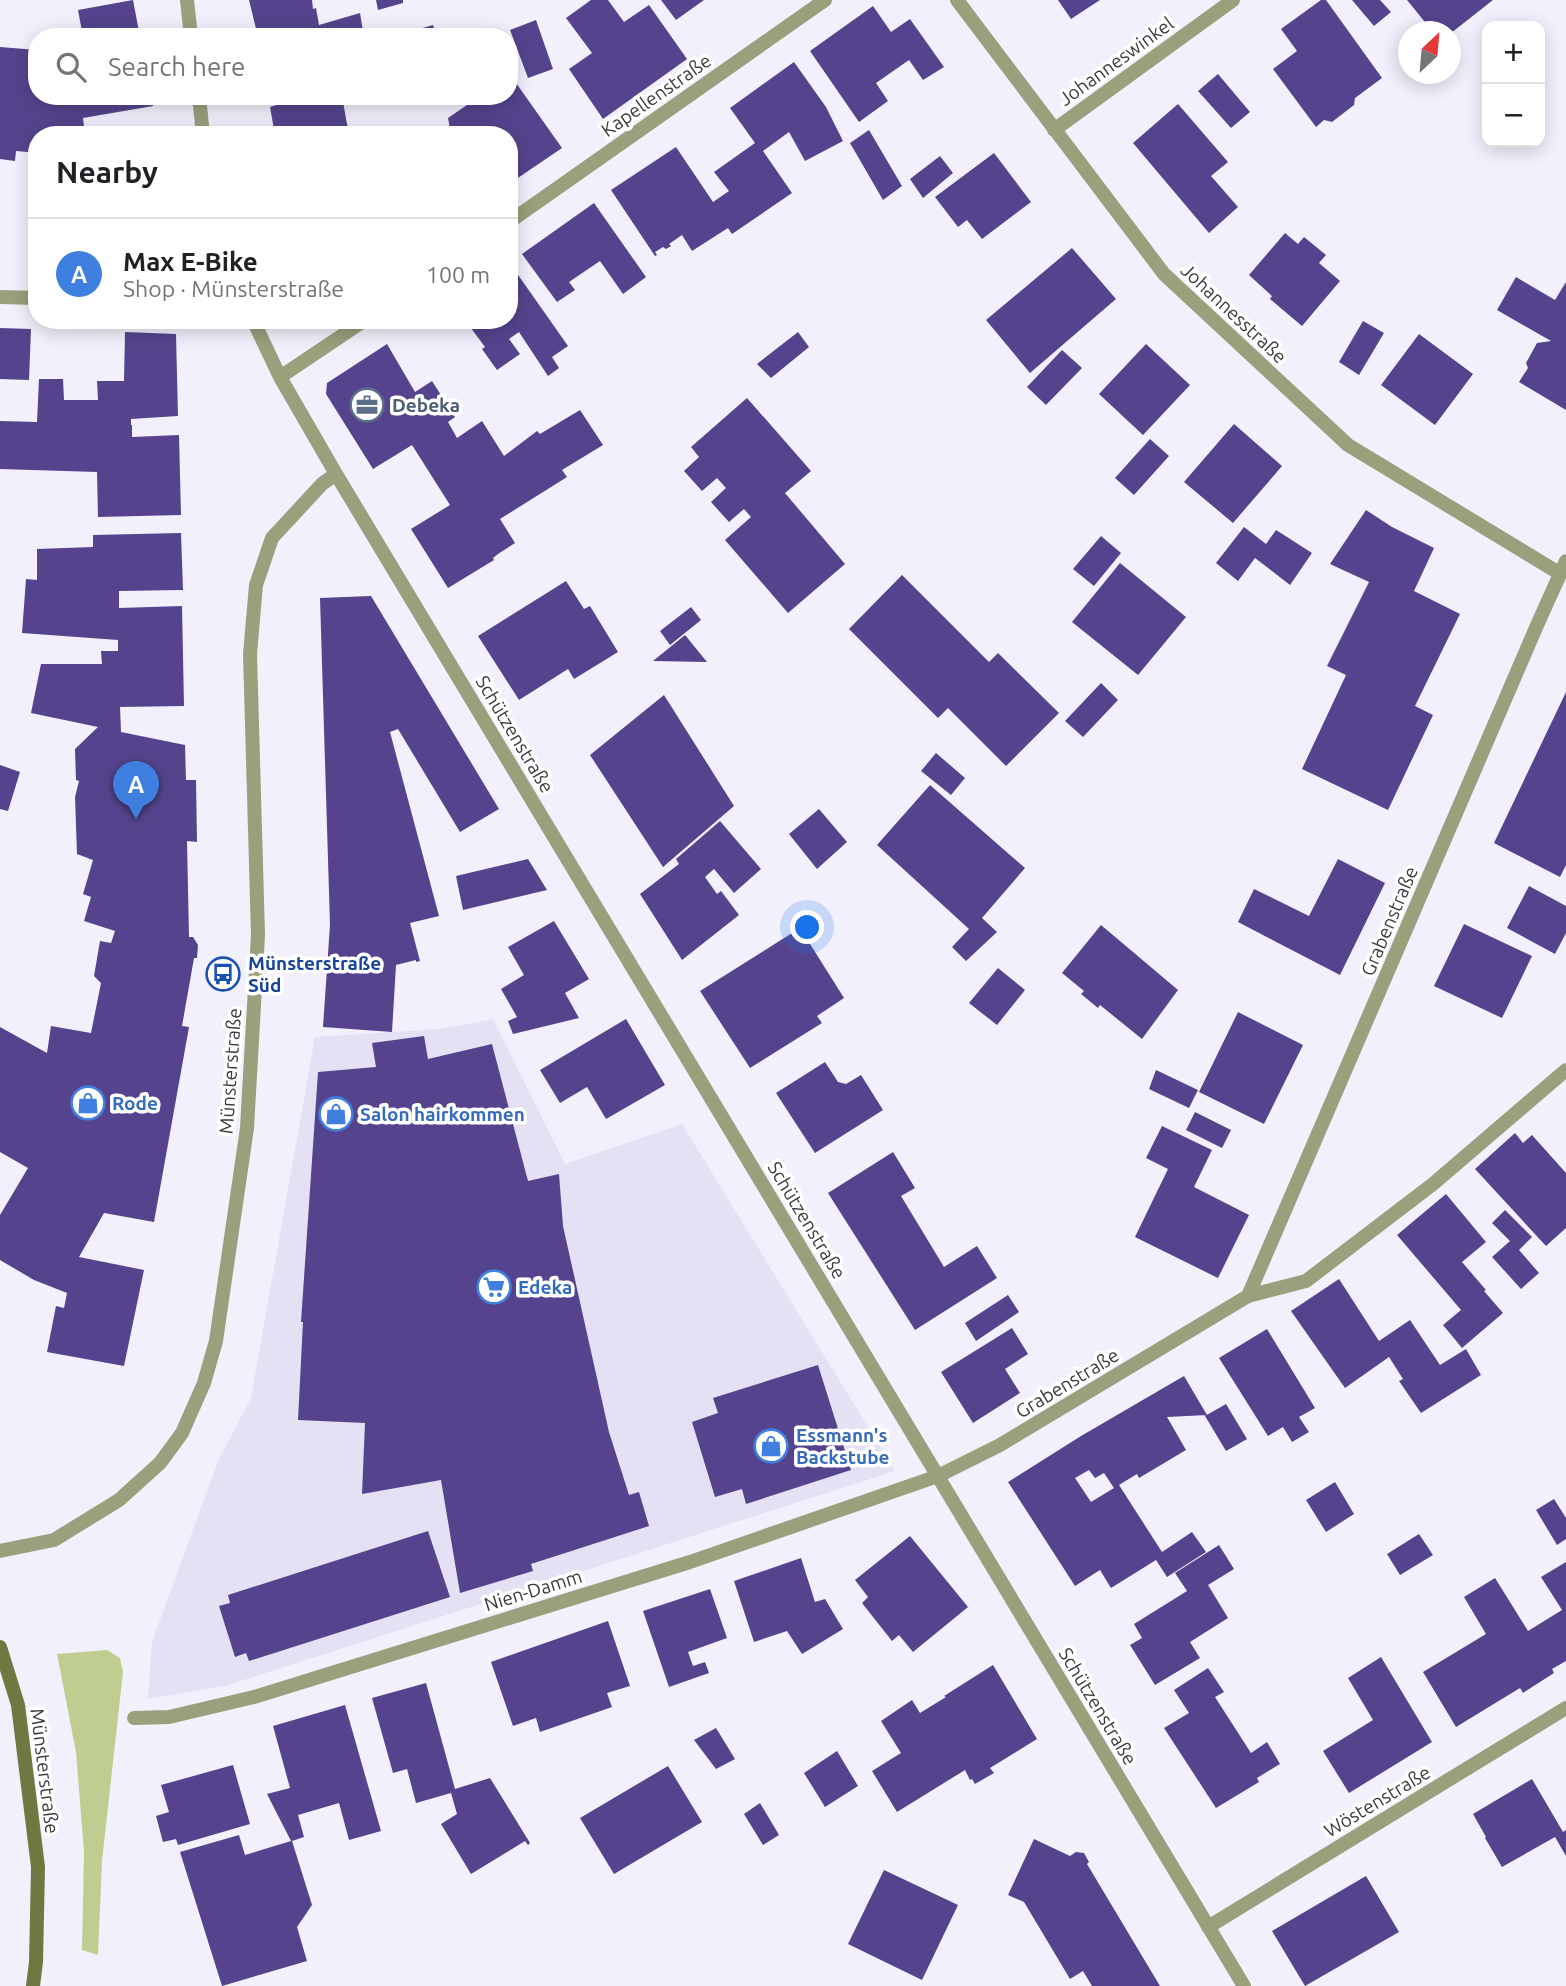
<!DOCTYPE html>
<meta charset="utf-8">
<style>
:root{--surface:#fff;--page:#f2f2f2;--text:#202124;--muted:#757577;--line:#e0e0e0;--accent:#2072a3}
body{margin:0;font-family:Ubuntu,sans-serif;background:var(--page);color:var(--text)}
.controls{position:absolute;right:21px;top:21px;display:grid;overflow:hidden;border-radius:14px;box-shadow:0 4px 18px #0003}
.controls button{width:63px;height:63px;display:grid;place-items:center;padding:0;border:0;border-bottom:2px solid var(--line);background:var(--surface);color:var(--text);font:35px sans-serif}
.compass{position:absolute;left:1398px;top:21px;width:63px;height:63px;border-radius:50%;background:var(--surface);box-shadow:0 4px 18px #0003;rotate:26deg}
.you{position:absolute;left:808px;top:928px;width:24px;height:24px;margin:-18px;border:5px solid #fff;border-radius:50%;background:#1a73e8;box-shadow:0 0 0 10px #1a73e833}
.badge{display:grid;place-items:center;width:46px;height:46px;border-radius:50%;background:var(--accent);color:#fff;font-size:23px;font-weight:700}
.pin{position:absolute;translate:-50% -58px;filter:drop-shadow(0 2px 4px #0008)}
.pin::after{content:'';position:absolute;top:37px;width:24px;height:21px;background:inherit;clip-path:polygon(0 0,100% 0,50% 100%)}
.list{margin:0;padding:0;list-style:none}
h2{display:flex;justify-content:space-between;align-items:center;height:91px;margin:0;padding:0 28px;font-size:30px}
h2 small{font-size:23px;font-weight:400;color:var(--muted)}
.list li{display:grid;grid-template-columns:46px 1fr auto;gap:21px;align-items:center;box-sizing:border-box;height:112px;padding:0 28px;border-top:2px solid var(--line)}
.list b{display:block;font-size:26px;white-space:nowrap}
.list p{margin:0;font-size:23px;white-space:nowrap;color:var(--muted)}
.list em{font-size:23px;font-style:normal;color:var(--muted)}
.icon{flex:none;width:38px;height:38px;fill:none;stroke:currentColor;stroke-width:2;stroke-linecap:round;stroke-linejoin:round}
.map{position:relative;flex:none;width:1566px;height:1986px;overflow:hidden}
.search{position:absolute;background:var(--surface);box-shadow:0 4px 18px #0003;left:28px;top:28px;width:490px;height:77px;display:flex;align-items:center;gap:18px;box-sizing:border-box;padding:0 24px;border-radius:28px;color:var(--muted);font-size:26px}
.panel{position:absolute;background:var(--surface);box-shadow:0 4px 18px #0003;left:28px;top:126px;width:490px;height:203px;border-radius:28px}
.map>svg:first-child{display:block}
</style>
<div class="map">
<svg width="1566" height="1986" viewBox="0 0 1566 1986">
<rect width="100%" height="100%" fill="#f2f0fc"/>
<path fill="#e3e1f3" d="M493,1019L565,1164L682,1124L895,1471L225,1686L148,1699L152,1642L218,1461L251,1398L315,1037L440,1029Z"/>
<path fill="#bfce90" d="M107,1650L120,1658L123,1672L102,1861L98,1955L82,1950L84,1852L76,1752L57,1654Z"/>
<path fill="#55448d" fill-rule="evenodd" d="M133,0L140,37H83L78,10Z
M249,0H312L313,9L316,8L319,25L360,13L364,37H258Z
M376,0H403V3L378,10Z
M591,0H608L624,22L649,5L687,59L603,119L569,69L592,53L566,18Z
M661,0H704L676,20Z
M1058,0H1100L1071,19Z
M1321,0H1326L1382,78L1355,98L1354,105L1332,122L1324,120L1316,127L1273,69L1297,51L1281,29Z
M1352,0H1380L1391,12L1374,26Z
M1407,0H1493L1451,33L1433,32Z
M873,6L891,32L910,19L944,67L923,80L909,60L876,83L888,101L859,122L810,51Z
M536,20L553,69L528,78L510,30Z
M433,25L437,37H394V36Z
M0,47L37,50V96H151L153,106L83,118L85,135H37V157L28,156V152L16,151L15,161L0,159Z
M794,62L826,107L843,141L805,161L789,132L763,151L792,193L732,234L728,228L692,251L682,235L669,244L671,246L666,249L663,247L655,252L657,255L655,256L611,190L676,147L713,202L729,191L714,172L755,143L730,108Z
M509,73L562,148L509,184V135H451L448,118L480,96H509Z
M1218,74L1250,112L1231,128L1198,91Z
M306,96H342L349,135H275L270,107Z
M1178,104L1228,162L1211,176L1238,207L1209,233L1133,143Z
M157,127L158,135H119V133Z
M869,130L902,186L883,200L850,143Z
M994,153L1031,202L982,239L967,220L958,227L935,197Z
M940,156L953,173L923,198L910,179Z
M594,203L646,277L623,294L600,261L569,282L575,290L557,302L522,254Z
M1285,233L1298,244L1304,237L1326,255L1319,263L1340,281L1302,326L1270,299L1272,296L1249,275Z
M1072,248L1116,299L1030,373L986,320Z
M509,262L568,346L552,357L559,368L548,376L519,332L509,339L520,354L497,370L482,349L485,347L465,320H509Z
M1516,277L1555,300L1566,282V410L1519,382L1528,368L1526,363L1537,343L1551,341L1497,310Z
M1363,321L1384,333L1359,375L1339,362Z
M0,328L31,329L29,380L0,379Z
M125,332L176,334L178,416L131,419V425H132V437L179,435L181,515L98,517L97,472L0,469V421L37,422L39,379H63L64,400H98L97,381H124Z
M798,332L809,347L771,378L757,364Z
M1419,334L1473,374L1435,425L1381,385Z
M387,344L415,392L432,381L455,417L448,422L457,438L482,421L504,456L537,431L540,434L580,410L603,445L562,470L567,477L500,519L515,543L498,554L493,558L494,560L448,588L411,529L450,505L412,445L373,469L326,394L327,383Z
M1146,344L1190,385L1143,435L1099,394Z
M1062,350L1082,368L1046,405L1027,387Z
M747,398L811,471L785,493L845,564L788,613L725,540L751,517L744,509L729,522L711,502L726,488L717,478L702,491L684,471L699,457L691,447Z
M1234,424L1282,466L1233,523L1184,482Z
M1150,439L1169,456L1134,495L1115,478Z
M1366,510L1392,527L1434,548L1414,591L1460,614L1415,706L1433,715L1388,810L1302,769L1346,675L1327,666L1369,582L1330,564Z
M1244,527L1266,544L1276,530L1312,553L1290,585L1255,558L1238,581L1216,563Z
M181,533L183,590L119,591V608L182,606L184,706L120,707L121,732L185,745L186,780H196L197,842L187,841L189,937H193L198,945L197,958H194L182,1026L189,1027L154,1222L104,1213L79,1257L144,1270L124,1366L47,1352L56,1306L64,1308L67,1293L34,1280L0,1260V1215L28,1168L0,1152V1027L47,1053L51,1026L91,1033L101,983L94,976L100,941L111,943L115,931L84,921L91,897L83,894L93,860L77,854L75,797L79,781L76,780L75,749L98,727L31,713L41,664H102L101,651H118V640L22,633L26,579L37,580V549L93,547V535Z
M1101,536L1121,553L1094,586L1073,569Z
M1120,563L1186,617L1138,675L1072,622Z
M902,575L989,662L998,653L1059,713L1006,766L948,708L938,718L849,629Z
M566,581L584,609L590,606L618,652L574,679L568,669L519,700L478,636Z
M371,596L499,809L460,832L398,729L390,732L439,916L410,923L420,961L416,962V960L396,965L392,1032L323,1027L330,925L320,598Z
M691,607L701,620L670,645L660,631Z
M685,635L707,662L653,661Z
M1101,683L1118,700L1083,737L1065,721Z
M1566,692V865L1560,877L1494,843Z
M664,695L734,806L663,867L590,755Z
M936,753L965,778L951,795L921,771Z
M0,765L20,772L8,811L0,809Z
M930,785L1025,868L982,918L997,932L966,961L952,947L969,929L877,845Z
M819,809L847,842L817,869L789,834Z
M720,821L761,869L734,893L714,869L705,877L717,894L721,891L739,915L682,960L640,894L679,864L676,859Z
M528,859L547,890L463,910L456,876Z
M1338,859L1385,883L1340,975L1238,922L1254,889L1309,916Z
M1529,886L1566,906V933L1555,954L1507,928Z
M554,921L589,979L565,993L579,1018L513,1034L508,1021L517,1017L501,989L524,975L508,947Z
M1464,924L1532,956L1502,1018L1434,986Z
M1101,925L1178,990L1142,1039L1100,1005L1098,1008L1081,994L1084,991L1062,973Z
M800,928L844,998L817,1016L822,1023L750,1068L700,991Z
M998,968L1025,990L997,1025L969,1003Z
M1238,1012L1303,1045L1264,1124L1199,1092Z
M626,1019L665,1085L606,1119L587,1087L560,1103L540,1070Z
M424,1036L428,1059L492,1044L528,1181L559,1174L563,1226L609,1432L629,1495L639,1492L649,1526L531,1564L533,1571L460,1593L441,1480L362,1494L365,1423L298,1420L303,1322H301L318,1072L376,1067L372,1043Z
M825,1062L838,1082L846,1084L861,1075L883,1110L815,1153L776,1093Z
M1156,1070L1198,1090L1189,1108L1149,1089Z
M1195,1112L1231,1130L1222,1148L1186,1130Z
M1162,1126L1212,1150L1194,1187L1249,1215L1218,1278L1135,1237L1168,1169L1146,1158Z
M1515,1133L1523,1143L1532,1135L1566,1173V1228L1546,1246L1475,1169Z
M893,1152L915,1188L901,1196L944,1267L977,1246L997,1278L915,1330L828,1193Z
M1446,1194L1486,1242L1462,1262L1486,1290L1484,1291L1503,1313L1462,1348L1443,1325L1461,1310L1397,1235Z
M1505,1210L1532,1237L1519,1250L1539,1273L1521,1289L1492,1257L1510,1241L1492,1223Z
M1339,1279L1379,1341L1410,1320L1440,1365L1466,1349L1481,1375L1421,1413L1399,1381L1403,1379L1389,1357L1345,1388L1291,1311Z
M1008,1295L1019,1312L976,1341L965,1323Z
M1012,1328L1028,1354L1005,1369L1020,1393L973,1423L941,1372Z
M1267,1329L1315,1408L1299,1417L1309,1432L1292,1442L1283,1427L1268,1436L1219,1358Z
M818,1365L851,1470L746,1504L742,1489L715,1497L692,1422L718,1413L713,1398Z
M1184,1376L1207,1415L1167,1417L1186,1450L1139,1478L1137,1474L1119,1485L1162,1552L1192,1532L1206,1552L1167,1577L1156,1560L1111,1588L1100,1570L1075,1586L1008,1482L1081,1436ZM1089,1470L1095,1478L1104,1473L1114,1488L1091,1502L1075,1478Z
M1226,1404L1247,1439L1226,1451L1205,1416Z
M1335,1482L1354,1514L1326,1532L1306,1500Z
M1554,1499L1566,1518V1539L1557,1545L1536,1510Z
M428,1531L450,1597L249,1661L246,1653L235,1657L219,1606L230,1603L228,1595Z
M1419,1534L1433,1555L1400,1575L1387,1554Z
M910,1536L968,1607L913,1652L899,1635L892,1641L862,1603L868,1597L855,1580Z
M1219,1545L1234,1569L1208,1585L1228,1618L1190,1642L1200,1658L1155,1685L1130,1645L1142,1638L1134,1624L1187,1591L1175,1573Z
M801,1558L815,1602L825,1599L843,1629L802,1654L787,1631L754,1642L734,1581Z
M1566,1562V1661L1552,1669L1554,1673L1523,1693L1520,1688L1456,1727L1423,1672L1486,1634L1464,1597L1495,1578L1528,1631L1562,1610L1541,1577Z
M710,1589L727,1638L688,1652L693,1666L705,1662L709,1673L669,1687L643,1611Z
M608,1621L630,1686L607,1693L612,1707L540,1732L536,1718L513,1726L491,1662Z
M1381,1657L1432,1742L1349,1793L1323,1751L1373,1720L1348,1678Z
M993,1665L1037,1739L990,1768L994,1773L975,1784L972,1779L970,1780L965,1770L897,1812L872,1771L901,1753L881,1721L912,1700L920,1713L946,1697L944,1696Z
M1208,1668L1224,1692L1215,1697L1251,1753L1267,1742L1280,1764L1257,1778L1259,1782L1216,1808L1164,1728L1189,1713L1174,1690Z
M426,1683L455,1789L490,1778L530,1843L528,1845L525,1841L471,1874L441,1824L457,1814L451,1793L416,1803L407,1769L393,1773L372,1698Z
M345,1705L381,1831L349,1840L339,1803L298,1815L304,1837L292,1841L312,1905L297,1927L307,1961L222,1986L180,1852L239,1835L245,1855L291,1841L267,1794L290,1788L273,1726Z
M716,1728L735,1759L716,1769L694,1740Z
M837,1751L858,1786L825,1807L804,1773Z
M233,1765L250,1824L178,1845L176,1839L163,1842L156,1816L169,1812L161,1785Z
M668,1766L702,1822L614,1874L580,1818Z
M1532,1779L1563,1832L1566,1830V1856L1555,1837L1502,1867L1485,1838L1486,1837L1473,1814Z
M760,1803L779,1835L763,1845L744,1814Z
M1034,1839L1070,1856L1076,1852L1084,1853L1089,1862L1087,1864L1160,1986H1092L1083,1971L1070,1979L1024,1902L1008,1895Z
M884,1870L958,1905L922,1980L848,1944Z
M1366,1876L1399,1932L1305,1986L1272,1931Z"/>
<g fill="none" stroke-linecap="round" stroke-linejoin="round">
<path stroke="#98a07c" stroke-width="14" d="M1248,1296L1306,1281L1433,1184L1566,1070"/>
<path stroke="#98a07c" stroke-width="14" d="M187,0L191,37
M957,0L1164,274L1348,445L1559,573
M199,96L203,135
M1054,130L1233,0
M509,222L825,0
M0,297L37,298
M253,320L280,377L336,474L1244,1986
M280,377L365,320
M0,1551L54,1540L119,1500L160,1463L182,1433L204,1383L216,1341L247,1128L258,935L250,654L256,585L272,538L322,484L336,474
M134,1718L169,1717L254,1697L690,1562L938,1476L1000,1445L1248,1296L1538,623L1566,561
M1208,1927L1566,1708"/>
<path stroke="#6e7942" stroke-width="14" d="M0,1647L18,1705L38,1867L36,1962L33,1986"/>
</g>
<defs>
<symbol id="office-ring" viewBox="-11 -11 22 22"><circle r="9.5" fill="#fff" stroke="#5c6f8a" stroke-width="1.5"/><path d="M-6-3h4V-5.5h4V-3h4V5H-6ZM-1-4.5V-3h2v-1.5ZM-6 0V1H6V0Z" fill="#5c6f8a"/></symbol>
<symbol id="bus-ring" viewBox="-11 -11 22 22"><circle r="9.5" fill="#fff" stroke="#1a4fb4" stroke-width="1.5"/><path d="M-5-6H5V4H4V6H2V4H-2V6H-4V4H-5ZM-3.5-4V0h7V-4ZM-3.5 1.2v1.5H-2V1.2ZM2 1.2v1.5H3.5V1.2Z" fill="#1a4fb4"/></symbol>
<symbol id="shop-ring" viewBox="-11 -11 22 22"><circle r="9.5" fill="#fff" stroke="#3f7fe0" stroke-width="1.5"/><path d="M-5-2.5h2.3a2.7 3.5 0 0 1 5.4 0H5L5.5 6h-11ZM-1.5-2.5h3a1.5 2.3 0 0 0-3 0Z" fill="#3f7fe0"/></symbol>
<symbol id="supermarket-ring" viewBox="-11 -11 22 22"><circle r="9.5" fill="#fff" stroke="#3f7fe0" stroke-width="1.5"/><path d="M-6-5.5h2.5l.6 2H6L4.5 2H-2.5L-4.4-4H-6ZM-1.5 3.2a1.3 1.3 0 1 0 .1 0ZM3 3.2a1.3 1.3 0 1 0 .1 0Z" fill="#3f7fe0"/></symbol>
</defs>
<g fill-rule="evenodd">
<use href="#office-ring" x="348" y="386" width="38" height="38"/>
<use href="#bus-ring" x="204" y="955" width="38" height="38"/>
<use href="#shop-ring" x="69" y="1084" width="38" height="38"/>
<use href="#shop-ring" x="317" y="1095" width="38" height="38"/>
<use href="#supermarket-ring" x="475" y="1268" width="38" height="38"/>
<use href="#shop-ring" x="752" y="1427" width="38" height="38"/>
</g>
<g text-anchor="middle" stroke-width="7" stroke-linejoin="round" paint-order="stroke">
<g font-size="19" fill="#3b3b3f" stroke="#fff">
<text transform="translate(1116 61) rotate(-36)" y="7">Johanneswinkel</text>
<text transform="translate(656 95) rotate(-35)" y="7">Kapellenstraße</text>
<text transform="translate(1234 313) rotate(43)" y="7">Johannesstraße</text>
<text transform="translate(515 734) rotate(59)" y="7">Schützenstraße</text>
<text transform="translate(1389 921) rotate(-67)" y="7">Grabenstraße</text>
<text transform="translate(230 1071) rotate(-86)" y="7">Münsterstraße</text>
<text transform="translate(807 1220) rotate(59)" y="7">Schützenstraße</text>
<text transform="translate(1067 1383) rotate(-31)" y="7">Grabenstraße</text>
<text transform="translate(533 1590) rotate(-17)" y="7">Nien-Damm</text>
<text transform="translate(1098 1706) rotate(59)" y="7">Schützenstraße</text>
<text transform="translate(45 1771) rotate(83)" y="7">Münsterstraße</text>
<text transform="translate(1377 1801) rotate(-31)" y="7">Wöstenstraße</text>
</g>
<g font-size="19" font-weight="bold" fill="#4e5e75" stroke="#fff" text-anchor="start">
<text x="392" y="412">Debeka</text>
</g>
<g font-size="19" font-weight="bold" fill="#164399" stroke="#fff" text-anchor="start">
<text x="248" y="970">Münsterstraße<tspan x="248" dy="22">Süd</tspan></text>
</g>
<g font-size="19" font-weight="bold" fill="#366cbe" stroke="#fff" text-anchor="start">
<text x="112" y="1110">Rode</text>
<text x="360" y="1121">Salon hairkommen</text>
<text x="518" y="1294">Edeka</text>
<text x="796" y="1442">Essmann's<tspan x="796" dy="22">Backstube</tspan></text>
</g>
</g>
</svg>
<div class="controls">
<button>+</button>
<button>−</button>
</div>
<svg class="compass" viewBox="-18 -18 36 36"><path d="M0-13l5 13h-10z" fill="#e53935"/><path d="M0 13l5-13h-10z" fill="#757577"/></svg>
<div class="you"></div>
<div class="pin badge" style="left:136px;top:819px;background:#3f7fe0">A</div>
<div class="search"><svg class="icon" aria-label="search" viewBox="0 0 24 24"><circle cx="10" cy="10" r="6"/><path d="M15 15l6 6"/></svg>Search here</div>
<section class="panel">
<h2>Nearby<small></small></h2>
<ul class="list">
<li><span class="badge" style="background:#3f7fe0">A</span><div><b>Max E-Bike</b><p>Shop · Münsterstraße</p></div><em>100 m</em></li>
</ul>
</section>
</div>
